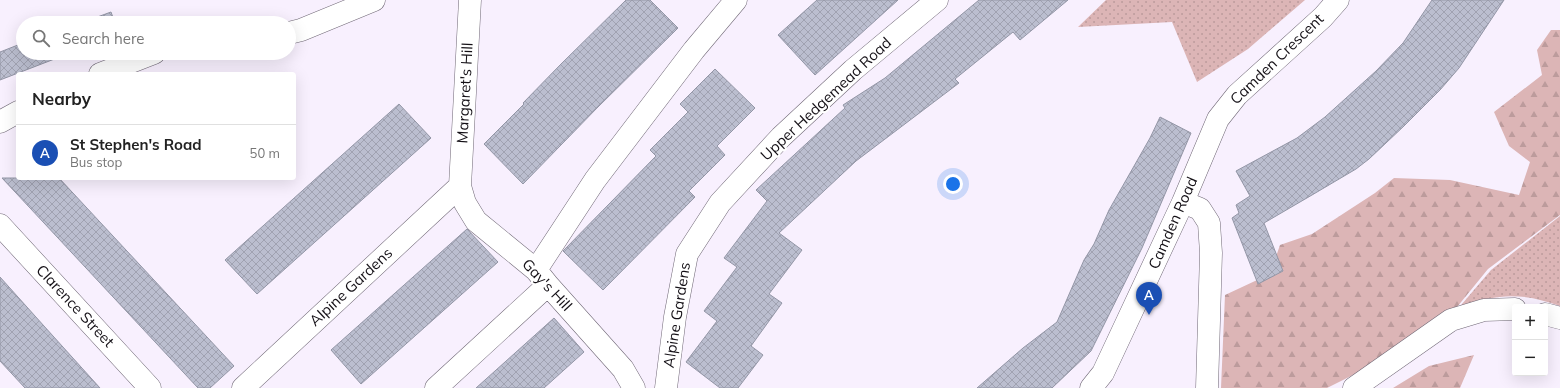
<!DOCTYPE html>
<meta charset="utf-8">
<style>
:root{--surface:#fff;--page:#f2f2f2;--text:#222;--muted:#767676;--line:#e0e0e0;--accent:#2f8838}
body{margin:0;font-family:Mulish,sans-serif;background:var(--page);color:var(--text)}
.controls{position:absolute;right:12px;bottom:12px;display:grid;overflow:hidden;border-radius:4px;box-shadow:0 4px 16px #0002}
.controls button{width:36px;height:36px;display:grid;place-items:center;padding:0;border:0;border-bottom:1px solid var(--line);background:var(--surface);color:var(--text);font:20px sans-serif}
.you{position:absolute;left:953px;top:184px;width:14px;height:14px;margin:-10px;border:3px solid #fff;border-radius:50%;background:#1a73e8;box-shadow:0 0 0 6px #1a73e833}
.badge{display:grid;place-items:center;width:26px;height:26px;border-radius:50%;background:var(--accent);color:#fff;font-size:13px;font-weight:700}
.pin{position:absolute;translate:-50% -33px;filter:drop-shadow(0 1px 2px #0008)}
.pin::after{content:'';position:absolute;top:21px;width:14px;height:12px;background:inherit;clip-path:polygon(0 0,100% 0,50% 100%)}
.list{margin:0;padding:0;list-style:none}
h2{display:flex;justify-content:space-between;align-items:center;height:52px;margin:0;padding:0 16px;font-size:17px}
h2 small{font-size:13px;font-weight:400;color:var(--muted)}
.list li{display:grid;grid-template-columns:26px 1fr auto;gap:12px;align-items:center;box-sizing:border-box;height:56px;padding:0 16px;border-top:1px solid var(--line)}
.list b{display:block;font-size:15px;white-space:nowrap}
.list p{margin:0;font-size:13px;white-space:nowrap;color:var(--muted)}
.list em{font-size:13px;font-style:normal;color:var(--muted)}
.icon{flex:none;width:22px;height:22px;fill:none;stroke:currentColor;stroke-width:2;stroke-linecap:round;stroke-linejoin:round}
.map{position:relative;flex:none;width:1560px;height:388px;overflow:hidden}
.search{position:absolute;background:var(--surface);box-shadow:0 4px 16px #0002;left:16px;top:16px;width:280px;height:44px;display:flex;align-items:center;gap:10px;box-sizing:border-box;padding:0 14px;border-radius:22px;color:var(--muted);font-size:15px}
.panel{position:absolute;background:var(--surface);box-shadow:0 4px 16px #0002;left:16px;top:72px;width:280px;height:108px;border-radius:4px}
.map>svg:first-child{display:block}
</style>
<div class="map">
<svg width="1560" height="388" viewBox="0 0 1560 388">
<defs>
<pattern id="grass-dots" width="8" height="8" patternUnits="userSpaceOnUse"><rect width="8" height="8" fill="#dcb5b6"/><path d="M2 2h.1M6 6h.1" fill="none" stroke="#bc9b9c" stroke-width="1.8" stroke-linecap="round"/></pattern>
<pattern id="forest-firs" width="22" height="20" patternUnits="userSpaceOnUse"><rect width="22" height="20" fill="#dcb5b6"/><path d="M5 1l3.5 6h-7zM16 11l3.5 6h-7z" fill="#bc9b9c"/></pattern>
<pattern id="building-cross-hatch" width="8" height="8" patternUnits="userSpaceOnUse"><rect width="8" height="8" fill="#bbbecf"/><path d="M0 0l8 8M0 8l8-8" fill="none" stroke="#a0a2b1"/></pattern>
</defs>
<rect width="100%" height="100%" fill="#f8f0fe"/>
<path fill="url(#grass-dots)" d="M1106,0H1305L1248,49L1197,82L1172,22L1078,27Z
M1560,216V306C1536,297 1512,293 1488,299C1477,302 1466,307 1456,311L1491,270Z"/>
<path fill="url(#forest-firs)" d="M1551,30H1560V215L1488,269L1453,312L1407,348L1327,388H1221L1225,295L1270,274L1280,245L1312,234L1375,193L1394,178L1450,180L1519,195L1530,162L1509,146L1494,112L1542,75L1537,50Z
M1474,355L1460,388H1393L1429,366Z"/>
<path fill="url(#building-cross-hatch)" stroke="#9396a6" d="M626,0H650L678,28L598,107L523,184L484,144L524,104L523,103L561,64Z
M817,0H898L815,75L778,35Z
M979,0H1068L1020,40L1013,32L955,79L959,83L856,161L779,233L802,250L769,294L782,303L751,346L763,355L738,388H720L686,362L717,321L704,311L737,267L724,258L767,201L756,190L845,108L843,105L885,78Z
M1432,0H1504L1459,68L1440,90L1404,126L1369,159L1356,169L1312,195L1264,223L1283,271L1258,284L1232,218L1239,213L1236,205L1250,196L1236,171L1297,138L1325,117L1376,71L1403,43Z
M111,12L115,23H81Z
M23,43V53H70L0,80V52Z
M715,69L755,108L717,146L725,155L689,191L695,197L603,290L563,251L656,156L650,150L688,112L680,104Z
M399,104L431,138L257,294L225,260Z
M1160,117L1191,133L1142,248L1091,351L1052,388H977L1023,348L1057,322L1084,260L1094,244L1109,210L1150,138Z
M2,178H59L234,366L210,388H198Z
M467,229L498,262L361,384L331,350Z
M0,277L44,326L100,388H25L0,361Z
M554,318L584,352L544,388H476Z"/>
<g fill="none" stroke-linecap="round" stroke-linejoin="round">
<defs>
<path id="street" d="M470,0L460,186L465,203L476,221L536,270L548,285L623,369L634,388
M289,33L301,30L374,0
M100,74L154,53
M0,122L18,112
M1183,202L1200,209L1209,223L1211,253L1207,388
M0,225L150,388
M536,270L595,180L694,50L736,0
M1545,314L1560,318
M243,388L460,186
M436,388L548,285
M666,388L675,317L687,254L720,203L781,137L853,70L937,0
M1091,388L1103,373L1183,202L1218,119L1237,95L1323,17L1338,0
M1354,388L1451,320L1484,310L1515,309"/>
</defs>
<use href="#street" stroke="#706876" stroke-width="23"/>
<use href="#street" stroke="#fff" stroke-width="22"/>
</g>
<g text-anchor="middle" stroke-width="4" stroke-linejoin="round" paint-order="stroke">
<g font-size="15" fill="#141016" stroke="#fff">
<text transform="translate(1277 59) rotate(-44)" y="5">Camden Crescent</text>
<text transform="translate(465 93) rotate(-87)" y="5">Margaret's Hill</text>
<text transform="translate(826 99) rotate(-43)" y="5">Upper Hedgemead Road</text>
<text transform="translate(1173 223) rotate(-66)" y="5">Camden Road</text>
<text transform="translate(547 285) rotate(47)" y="5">Gay's Hill</text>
<text transform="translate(351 287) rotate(-43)" y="5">Alpine Gardens</text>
<text transform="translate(75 306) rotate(47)" y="5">Clarence Street</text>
<text transform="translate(677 315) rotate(-81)" y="5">Alpine Gardens</text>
</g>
</g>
</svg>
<div class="controls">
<button>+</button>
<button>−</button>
</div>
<div class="you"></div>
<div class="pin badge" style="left:1149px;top:315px;background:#1a4fb4">A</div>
<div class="search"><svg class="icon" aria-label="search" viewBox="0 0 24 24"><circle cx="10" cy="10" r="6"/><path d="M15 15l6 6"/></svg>Search here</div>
<section class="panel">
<h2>Nearby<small></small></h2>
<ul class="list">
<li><span class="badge" style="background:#1a4fb4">A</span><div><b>St Stephen's Road</b><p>Bus stop</p></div><em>50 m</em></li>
</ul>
</section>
</div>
